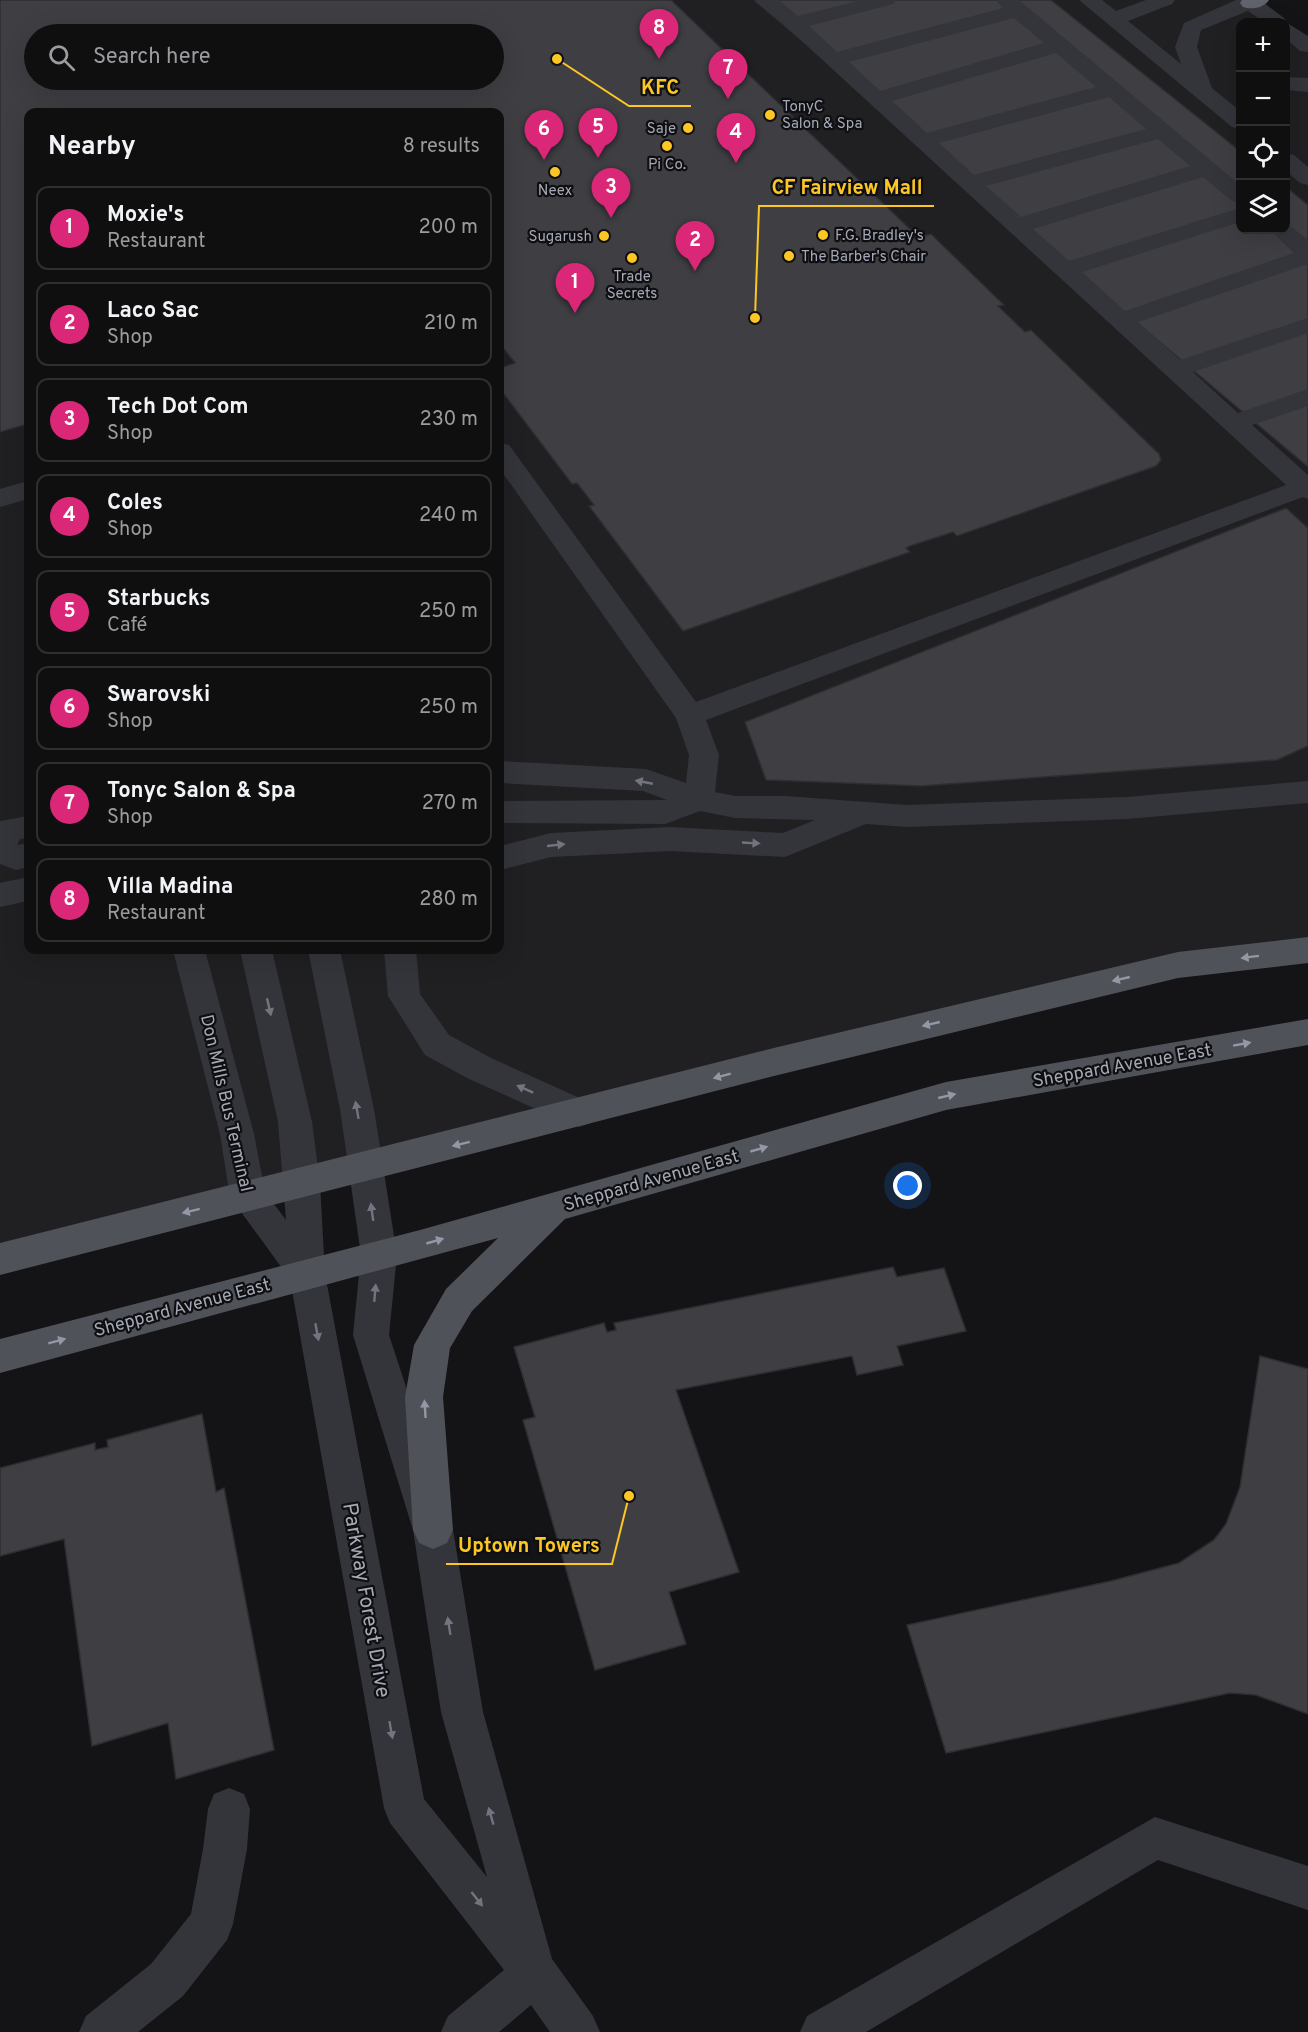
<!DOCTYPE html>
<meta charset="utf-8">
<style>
:root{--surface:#0f0f10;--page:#181819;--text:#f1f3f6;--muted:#9b9c9f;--line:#2f2f30;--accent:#db2777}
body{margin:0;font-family:Overpass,sans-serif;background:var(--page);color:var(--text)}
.controls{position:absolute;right:18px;top:18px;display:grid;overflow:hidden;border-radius:12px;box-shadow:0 6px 24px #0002}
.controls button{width:54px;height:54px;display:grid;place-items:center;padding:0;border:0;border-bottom:2px solid var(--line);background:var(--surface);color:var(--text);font:30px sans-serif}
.you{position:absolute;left:908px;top:1186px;width:21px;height:21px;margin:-15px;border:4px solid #fff;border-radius:50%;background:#1a73e8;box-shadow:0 0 0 9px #1a73e833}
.badge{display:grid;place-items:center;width:39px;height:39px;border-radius:50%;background:var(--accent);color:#fff;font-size:20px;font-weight:700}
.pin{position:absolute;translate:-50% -50px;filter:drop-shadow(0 2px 3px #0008)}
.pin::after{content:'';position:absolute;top:32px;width:21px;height:18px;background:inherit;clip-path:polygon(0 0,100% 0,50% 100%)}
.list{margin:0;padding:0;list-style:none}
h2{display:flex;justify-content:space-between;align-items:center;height:78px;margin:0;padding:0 24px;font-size:26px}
h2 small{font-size:20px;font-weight:400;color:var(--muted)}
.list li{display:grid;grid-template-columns:39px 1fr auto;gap:18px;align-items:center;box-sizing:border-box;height:84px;margin:0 12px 12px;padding:0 12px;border:2px solid var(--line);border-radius:12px}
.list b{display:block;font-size:22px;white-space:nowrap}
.list p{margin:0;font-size:20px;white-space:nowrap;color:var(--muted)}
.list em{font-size:20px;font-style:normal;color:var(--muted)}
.icon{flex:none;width:33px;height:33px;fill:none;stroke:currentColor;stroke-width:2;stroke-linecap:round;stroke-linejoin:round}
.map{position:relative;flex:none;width:1308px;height:2032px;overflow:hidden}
.search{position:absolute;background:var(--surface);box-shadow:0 6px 24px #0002;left:24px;top:24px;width:480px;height:66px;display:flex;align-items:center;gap:15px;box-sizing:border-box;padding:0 21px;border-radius:33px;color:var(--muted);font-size:22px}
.panel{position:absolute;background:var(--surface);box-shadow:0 6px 24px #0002;left:24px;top:108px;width:480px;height:846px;border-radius:12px}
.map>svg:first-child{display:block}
</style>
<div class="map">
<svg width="1308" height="2032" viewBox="0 0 1308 2032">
<rect width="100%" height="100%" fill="#141416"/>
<path fill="#202023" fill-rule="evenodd" d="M0,0H1246L1277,22H1240V230H1286V29L1308,46V950L1178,965L0,1259ZM34,34H494V80H34ZM28,112H500V950H28Z"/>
<path fill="#3e3e43" stroke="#2e2e32" stroke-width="1.5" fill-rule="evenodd" d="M0,0H671L912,231L899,235L905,241L931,234L1004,305L998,306L1025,332L1031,330L1159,454L1161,460L1156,466L957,536L953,532L910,546L906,548L910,552L683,631L589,506L594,505L577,483L572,484L500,389V368L515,363L500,344V112H28V424L0,432ZM34,34H494V80H34Z
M754,0H1051L1240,151V230H1286V187L1308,205V467Z
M1286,508L1308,528V746L1277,760L921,786L766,780L745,722Z
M893,1267L897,1277L944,1268L966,1331L897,1346L903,1365L857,1375L852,1356L676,1390L739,1572L669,1592L686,1644L595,1670L523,1420L535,1417L514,1347L604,1323L607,1332L616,1330L614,1323Z
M1260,1356L1308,1369V1714L1256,1695L1230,1693L946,1753L907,1625L1111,1581L1179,1563L1214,1540L1226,1524L1240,1487Z
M202,1414L216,1492L224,1488L274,1750L176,1779L168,1723L92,1746L64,1539L0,1556V1468L95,1443V1450L108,1447L107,1440Z"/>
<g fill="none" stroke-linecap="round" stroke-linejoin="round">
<path fill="#34353b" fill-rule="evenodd" d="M757,0H779L798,16L862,0H896L893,4L809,26L837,52L1003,8L996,0H1019L1240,185V203L1232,201L1203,177L1033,229L1069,261L1240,208V222L1082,272L1125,311L1294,253L1270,230H1286V224L1289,225L1308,240V264L1138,322L1180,360L1308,318V333L1193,372L1238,413L1308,389V406L1252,425L1308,475V499L1303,497L706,720L719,755L715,792L735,796H785L907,805L1127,797L1308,781V803L1127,819L907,827L866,824L785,857L670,851L551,857L500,870V846L551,833L670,827L783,833L815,820L735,818L700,811L665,824L500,823V801L667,800L643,791L500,783V761L646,769L686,783L689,755L676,718L500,469V443L509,445L696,702L1286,485ZM1014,18L1044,43L880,91L849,62ZM1056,53L1096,87L927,133L892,101ZM1109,97L1146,129L974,175L939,143ZM1158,139L1190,166L1021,217L986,186Z
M1079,0H1102L1116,11L1146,0H1175L1172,4L1128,21L1181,64L1175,47L1184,23L1236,0H1260L1284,18L1287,23L1308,36V52L1300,51L1286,39V22H1264L1248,11L1201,30L1197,47L1212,88L1240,111V129L1232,127Z
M1286,77L1308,78V92L1286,90Z
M1286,153L1294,155L1308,167V185L1300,183L1286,171Z
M28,481V499L0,507V489Z
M28,816V838L20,839L17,845L28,843V867L16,870L0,864V821Z
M28,877V901L0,907V883Z
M173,950H205L254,1134L265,1192L286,1220L278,1122L240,950H272L312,1122L320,1183L325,1274L424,1799L487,1877L441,1712L413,1530L353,1335L361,1255L340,1109L308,950H340L374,1109L397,1255L389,1335L453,1530L483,1712L552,1959L593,2016L600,2032H550L531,2005L499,2032H441L448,2016L504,1970L390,1823L384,1808L290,1279L230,1197L220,1134Z
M384,950H416L420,994L449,1035L491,1058L591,1103L596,1113L591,1123L579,1127L567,1123L467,1078L425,1055L388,996Z
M229,1788L244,1794L250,1809L247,1849L233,1924L227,1940L183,1996L138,2032H79L86,2016L151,1964L191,1914L203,1849L208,1809L214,1794Z
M1155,1817L1308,1866V1910L1158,1860L866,2032H800L807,2016Z"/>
<path fill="#50525a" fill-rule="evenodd" d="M1308,937V963L1178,978L778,1075L0,1275V1243L778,1047L1178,952Z
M1308,1019V1045L946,1110L565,1219L472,1311L450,1348L443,1397L453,1530L447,1543L433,1549L419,1543L413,1530L405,1397L414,1345L446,1289L498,1238L0,1373V1339L420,1230L946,1082Z"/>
<path fill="#60626c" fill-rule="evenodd" d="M1242,0H1269C1264,8 1252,10 1243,7L1240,3Z"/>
</g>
<defs><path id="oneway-solid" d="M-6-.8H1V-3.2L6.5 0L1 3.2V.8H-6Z" transform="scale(1.5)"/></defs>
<g fill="#72757f">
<use href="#oneway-solid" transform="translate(644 782) rotate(-169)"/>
<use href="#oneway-solid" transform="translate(751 843) rotate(3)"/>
<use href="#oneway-solid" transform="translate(556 845) rotate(-6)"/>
<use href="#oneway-solid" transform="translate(269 1007) rotate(77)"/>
<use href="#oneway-solid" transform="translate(525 1089) rotate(-156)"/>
<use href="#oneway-solid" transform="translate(357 1110) rotate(-100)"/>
<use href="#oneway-solid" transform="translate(372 1212) rotate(-98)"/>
<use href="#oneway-solid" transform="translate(375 1293) rotate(-85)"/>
<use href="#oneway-solid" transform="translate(317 1332) rotate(79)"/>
<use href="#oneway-solid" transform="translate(449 1626) rotate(-99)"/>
<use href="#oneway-solid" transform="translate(391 1730) rotate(80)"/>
<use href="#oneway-solid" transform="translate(491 1816) rotate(-106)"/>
<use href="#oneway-solid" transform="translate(477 1899) rotate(52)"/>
</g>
<g fill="#9498a4">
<use href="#oneway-solid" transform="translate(1250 957) rotate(173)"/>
<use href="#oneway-solid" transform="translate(1121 979) rotate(167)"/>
<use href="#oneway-solid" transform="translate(931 1024) rotate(167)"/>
<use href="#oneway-solid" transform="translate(1242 1044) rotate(-10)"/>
<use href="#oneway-solid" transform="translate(722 1076) rotate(165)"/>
<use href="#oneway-solid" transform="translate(947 1096) rotate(-13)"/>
<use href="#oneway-solid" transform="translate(461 1144) rotate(166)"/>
<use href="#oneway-solid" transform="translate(759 1149) rotate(-16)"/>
<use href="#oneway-solid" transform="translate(191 1211) rotate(166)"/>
<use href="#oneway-solid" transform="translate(435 1241) rotate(-16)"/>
<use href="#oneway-solid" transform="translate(57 1341) rotate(-15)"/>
<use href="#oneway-solid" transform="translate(425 1409) rotate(-94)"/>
</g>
<g fill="#fcc725" stroke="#0f0f11" stroke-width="2">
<circle cx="770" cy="115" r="6"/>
<circle cx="688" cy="128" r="6"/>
<circle cx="667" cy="146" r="6"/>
<circle cx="555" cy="172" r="6"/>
<circle cx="823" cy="235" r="6"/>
<circle cx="604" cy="236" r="6"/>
<circle cx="789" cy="256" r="6"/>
<circle cx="632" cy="258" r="6"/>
</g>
<g text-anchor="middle" stroke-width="4.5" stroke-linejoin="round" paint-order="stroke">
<g font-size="15" fill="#a5a9b7" stroke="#0f0f11" text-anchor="start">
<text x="782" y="111">TonyC<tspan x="782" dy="17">Salon &amp; Spa</tspan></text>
<text x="676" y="133" text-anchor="end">Saje</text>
<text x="667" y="169" text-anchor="middle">Pi Co.</text>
<text x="555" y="195" text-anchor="middle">Neex</text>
<text x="835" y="240">F.G. Bradley's</text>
<text x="592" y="241" text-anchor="end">Sugarush</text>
<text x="801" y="261">The Barber's Chair</text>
<text x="632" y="281" text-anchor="middle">Trade<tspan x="632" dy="17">Secrets</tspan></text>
</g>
<g font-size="18" fill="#a5a9b7" stroke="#0f0f11">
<text transform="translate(1122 1065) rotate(-10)" y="6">Sheppard Avenue East</text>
<text transform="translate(227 1103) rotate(77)" y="6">Don Mills Bus Terminal</text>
<text transform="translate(651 1180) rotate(-16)" y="6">Sheppard Avenue East</text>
<text transform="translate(182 1307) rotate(-15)" y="6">Sheppard Avenue East</text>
</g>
<g font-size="21" fill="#a5a9b7" stroke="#0f0f11">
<text transform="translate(367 1600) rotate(80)" y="7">Parkway Forest Drive</text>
</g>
</g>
<path fill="none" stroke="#fcc725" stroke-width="2" d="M557 59L629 106H691M755 318L759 206H934M629 1496L612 1564H446"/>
<g fill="#fcc725" stroke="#0f0f11" stroke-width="2">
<circle cx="557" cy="59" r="6"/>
<circle cx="755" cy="318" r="6"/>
<circle cx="629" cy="1496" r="6"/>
</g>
<g font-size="20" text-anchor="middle" font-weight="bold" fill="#fcc725" stroke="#0f0f11" stroke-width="4.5" stroke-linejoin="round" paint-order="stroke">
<text x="660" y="94">KFC</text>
<text x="847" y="194">CF Fairview Mall</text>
<text x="529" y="1552">Uptown Towers</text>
</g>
</svg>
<div class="controls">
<button>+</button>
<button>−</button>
<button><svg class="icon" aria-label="locate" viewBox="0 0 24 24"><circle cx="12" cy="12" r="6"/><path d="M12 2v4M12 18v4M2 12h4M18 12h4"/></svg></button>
<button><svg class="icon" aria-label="layers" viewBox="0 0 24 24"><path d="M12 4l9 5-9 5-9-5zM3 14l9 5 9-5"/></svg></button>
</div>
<div class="you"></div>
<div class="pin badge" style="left:575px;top:313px">1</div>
<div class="pin badge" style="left:695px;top:271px">2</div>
<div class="pin badge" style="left:611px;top:218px">3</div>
<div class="pin badge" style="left:736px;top:163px">4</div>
<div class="pin badge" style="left:598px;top:158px">5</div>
<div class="pin badge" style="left:544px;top:160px">6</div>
<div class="pin badge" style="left:728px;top:99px">7</div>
<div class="pin badge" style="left:659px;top:59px">8</div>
<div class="search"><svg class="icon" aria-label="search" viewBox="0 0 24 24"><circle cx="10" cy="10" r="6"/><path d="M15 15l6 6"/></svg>Search here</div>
<section class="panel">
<h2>Nearby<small>8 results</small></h2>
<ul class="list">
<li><span class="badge">1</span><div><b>Moxie's</b><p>Restaurant</p></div><em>200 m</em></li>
<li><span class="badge">2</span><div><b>Laco Sac</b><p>Shop</p></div><em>210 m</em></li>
<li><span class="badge">3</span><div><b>Tech Dot Com</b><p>Shop</p></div><em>230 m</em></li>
<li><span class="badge">4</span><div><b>Coles</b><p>Shop</p></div><em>240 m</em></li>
<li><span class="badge">5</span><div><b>Starbucks</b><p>Café</p></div><em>250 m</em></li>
<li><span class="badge">6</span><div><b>Swarovski</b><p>Shop</p></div><em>250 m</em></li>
<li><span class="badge">7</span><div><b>Tonyc Salon &amp; Spa</b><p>Shop</p></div><em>270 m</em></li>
<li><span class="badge">8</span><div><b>Villa Madina</b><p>Restaurant</p></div><em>280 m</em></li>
</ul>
</section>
</div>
